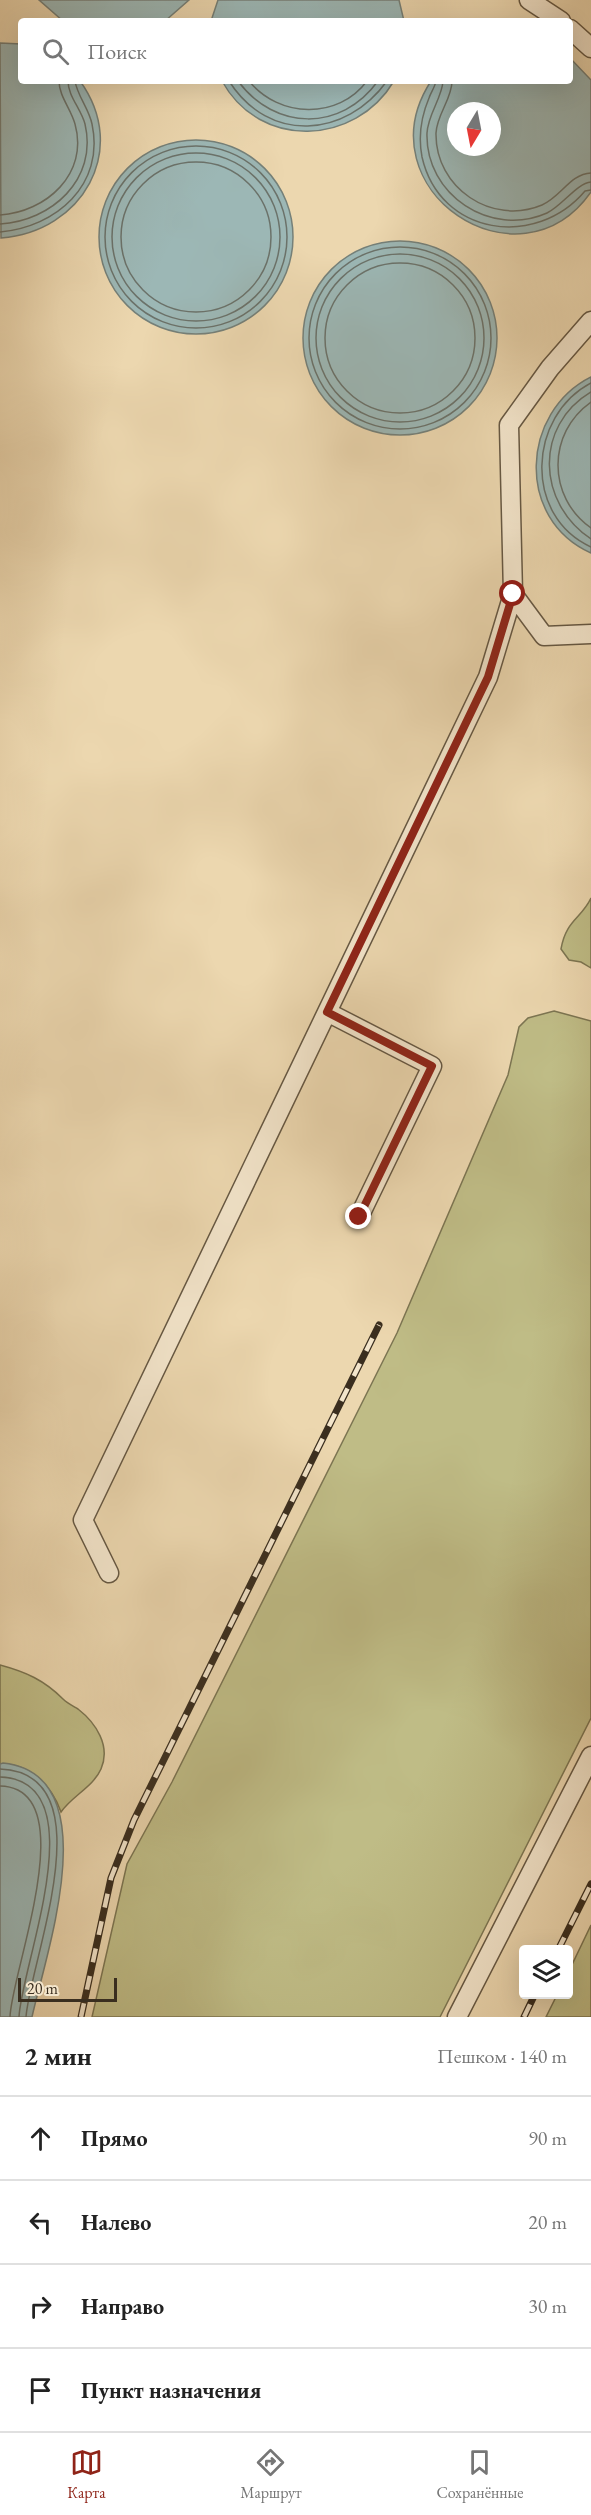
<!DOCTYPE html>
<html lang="ru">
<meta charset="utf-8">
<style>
:root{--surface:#fff;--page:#f6f6f6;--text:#222;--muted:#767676;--line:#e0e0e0;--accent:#8f2418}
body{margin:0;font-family:"EB Garamond",serif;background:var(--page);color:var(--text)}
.controls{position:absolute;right:18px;bottom:18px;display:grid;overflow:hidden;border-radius:6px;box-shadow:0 6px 24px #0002}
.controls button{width:54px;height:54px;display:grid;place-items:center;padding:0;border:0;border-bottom:2px solid var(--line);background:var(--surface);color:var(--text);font:30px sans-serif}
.compass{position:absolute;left:447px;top:102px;width:54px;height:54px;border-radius:50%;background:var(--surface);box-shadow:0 6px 24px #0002;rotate:190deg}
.scale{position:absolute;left:18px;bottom:15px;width:99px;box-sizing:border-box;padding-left:6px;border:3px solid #3a2e1f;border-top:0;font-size:16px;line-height:21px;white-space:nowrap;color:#3a2e1f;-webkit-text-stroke:4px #f3e5cb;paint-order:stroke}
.stop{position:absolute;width:18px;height:18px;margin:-14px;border:4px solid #8f2418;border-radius:50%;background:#fff}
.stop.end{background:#8f2418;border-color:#fff;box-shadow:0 2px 6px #0008}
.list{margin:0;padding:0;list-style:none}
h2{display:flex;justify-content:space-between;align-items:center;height:78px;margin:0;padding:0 24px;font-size:26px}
h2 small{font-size:20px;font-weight:400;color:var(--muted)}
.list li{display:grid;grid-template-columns:39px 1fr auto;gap:18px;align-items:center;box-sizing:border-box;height:84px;padding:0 24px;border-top:2px solid var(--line)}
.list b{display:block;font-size:22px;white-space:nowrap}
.list em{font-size:20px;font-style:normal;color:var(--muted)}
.icon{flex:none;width:33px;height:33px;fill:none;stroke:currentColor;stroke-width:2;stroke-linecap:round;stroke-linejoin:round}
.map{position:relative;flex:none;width:591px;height:2017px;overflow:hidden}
.search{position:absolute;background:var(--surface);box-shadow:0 6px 24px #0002;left:18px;right:18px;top:18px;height:66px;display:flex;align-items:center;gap:15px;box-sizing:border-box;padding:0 21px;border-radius:6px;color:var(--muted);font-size:22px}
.sheet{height:414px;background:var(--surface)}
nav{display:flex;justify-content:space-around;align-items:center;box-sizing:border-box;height:84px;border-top:2px solid var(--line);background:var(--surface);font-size:16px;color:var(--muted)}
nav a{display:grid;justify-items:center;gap:3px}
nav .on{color:var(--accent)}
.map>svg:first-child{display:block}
</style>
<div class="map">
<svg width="591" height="2017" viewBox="0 0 591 2017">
<rect width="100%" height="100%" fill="#ecd7af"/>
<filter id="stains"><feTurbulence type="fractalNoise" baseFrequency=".00333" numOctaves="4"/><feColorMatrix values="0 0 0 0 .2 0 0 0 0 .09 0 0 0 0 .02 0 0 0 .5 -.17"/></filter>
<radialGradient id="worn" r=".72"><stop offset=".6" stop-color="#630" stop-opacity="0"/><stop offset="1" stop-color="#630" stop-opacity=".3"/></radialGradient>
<path fill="#bfbc86" stroke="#7c7552" stroke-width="1.5" d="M591,898V968L581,962L569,960L561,949C566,920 581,919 591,898Z
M554,1011L591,1021V1718L440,2017H92L127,1864L172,1782L397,1333L508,1075L519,1027L528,1018Z
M0,1665C26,1672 44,1680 63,1699C67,1703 73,1706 78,1709C96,1723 111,1746 101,1769C93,1787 72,1796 61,1812C52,1786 30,1763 0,1764Z
M591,1925V2017H546L557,1995L568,1994L569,1971Z"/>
<path fill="#9cb7b5" stroke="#758079" stroke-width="1.5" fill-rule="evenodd" d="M39,0H189L165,21H63Z
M218,0H399L404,21H211Z
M0,43L21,44V81H80C130,150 82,232 1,238Z
M570,58L591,80V192C519,295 361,189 431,81H570ZM456,111H492V147H456Z
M222,81H394C355,146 260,150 222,81Z
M99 237a97 97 0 1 1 194 0a97 97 0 1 1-194 0Z
M303 338a97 97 0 1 1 194 0a97 97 0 1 1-194 0Z
M591,377V553C515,519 521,412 591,377Z
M3,1763C109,1774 46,1953 32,2017H0V1764Z"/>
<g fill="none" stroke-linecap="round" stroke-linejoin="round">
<path stroke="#6b726a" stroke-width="1.5" d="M229,81C269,144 346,138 387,81
M238,81C275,131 341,132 378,81
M249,81C279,118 338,120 367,81
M436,81C435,87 431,92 429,98C421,117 418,136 422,157C440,236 536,249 585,191L591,190
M443,81C442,98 428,114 427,133C425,195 491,238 547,213C562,206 577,183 591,182
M452,81C452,99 437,114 436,133C435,188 492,226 542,205C561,197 570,174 591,173
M105 237a91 91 0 1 1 182 0a91 91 0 1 1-182 0Z
M112 237a84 84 0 1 1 168 0a84 84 0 1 1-168 0Z
M121 237a75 75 0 1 1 150 0a75 75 0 1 1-150 0Z
M0,215C46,212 89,174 75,124C71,109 59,96 59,81
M0,224C51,221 98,180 85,124C81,109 68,96 68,81
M0,232C56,227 105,185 92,124C89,109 77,95 75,81
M309 338a91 91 0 1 1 182 0a91 91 0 1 1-182 0Z
M316 338a84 84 0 1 1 168 0a84 84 0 1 1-168 0Z
M325 338a75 75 0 1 1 150 0a75 75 0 1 1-150 0Z
M591,383C528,416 523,516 591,547
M591,392C534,426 537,503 591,539
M591,402C547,433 547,497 591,528
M0,1769C108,1773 30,1960 26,2017
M0,1777C98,1780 21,1965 19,2017
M0,1786C85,1788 11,1972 10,2017"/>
<defs>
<path id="service" d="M529,0L561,21
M570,29L591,48
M591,321L550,368L509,425L513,594L544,636L591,634
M327,1012L432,1066L359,1217
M109,1573L83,1520L488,677L513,594
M457,2017L591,1756"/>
</defs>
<use href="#service" stroke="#665843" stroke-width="21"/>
<use href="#service" stroke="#f3e5cb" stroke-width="18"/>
<defs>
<path id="rail" d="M558,1950L591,1884
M81,2017L111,1878L134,1820L379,1325
M524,2017L535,1994"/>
</defs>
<use href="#rail" stroke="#3a2e1f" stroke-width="7"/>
<use href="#rail" stroke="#f3e5cb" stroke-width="4.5" stroke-dasharray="14" stroke-linecap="butt"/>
</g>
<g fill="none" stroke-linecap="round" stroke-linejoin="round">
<path stroke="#8f2418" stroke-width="8" d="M359,1217L432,1066L327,1012L488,677L513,594"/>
</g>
<rect width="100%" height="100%" filter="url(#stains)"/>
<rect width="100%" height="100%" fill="url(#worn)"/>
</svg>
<div class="controls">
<button><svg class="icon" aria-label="layers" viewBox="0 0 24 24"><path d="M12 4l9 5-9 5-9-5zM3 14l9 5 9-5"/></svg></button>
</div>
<svg class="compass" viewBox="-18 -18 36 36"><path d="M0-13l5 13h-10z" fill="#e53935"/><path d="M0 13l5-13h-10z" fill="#767676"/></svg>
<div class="scale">20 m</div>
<div class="stop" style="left:513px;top:594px"></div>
<div class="stop end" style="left:359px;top:1217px"></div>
<div class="search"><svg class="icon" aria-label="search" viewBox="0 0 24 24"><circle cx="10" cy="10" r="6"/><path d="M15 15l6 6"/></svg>Поиск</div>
</div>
<section class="sheet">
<h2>2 мин<small>Пешком · 140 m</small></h2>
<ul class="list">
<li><svg class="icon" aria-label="ahead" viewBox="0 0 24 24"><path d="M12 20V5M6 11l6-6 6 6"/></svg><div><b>Прямо</b></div><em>90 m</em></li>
<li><svg class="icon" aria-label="left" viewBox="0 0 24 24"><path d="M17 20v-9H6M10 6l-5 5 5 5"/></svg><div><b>Налево</b></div><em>20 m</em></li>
<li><svg class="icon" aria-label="right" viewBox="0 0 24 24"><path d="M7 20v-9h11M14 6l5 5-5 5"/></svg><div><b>Направо</b></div><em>30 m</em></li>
<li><svg class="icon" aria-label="arrive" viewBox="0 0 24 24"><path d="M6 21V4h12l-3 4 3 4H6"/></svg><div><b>Пункт назначения</b></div></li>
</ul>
</section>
<nav>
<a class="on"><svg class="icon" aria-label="map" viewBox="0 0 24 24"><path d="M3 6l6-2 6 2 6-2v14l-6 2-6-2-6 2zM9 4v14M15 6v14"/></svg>Карта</a>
<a><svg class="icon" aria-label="directions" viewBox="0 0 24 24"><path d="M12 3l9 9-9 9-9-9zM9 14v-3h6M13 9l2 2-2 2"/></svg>Маршрут</a>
<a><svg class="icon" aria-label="saved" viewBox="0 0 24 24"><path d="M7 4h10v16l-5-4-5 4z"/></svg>Сохранённые</a>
</nav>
